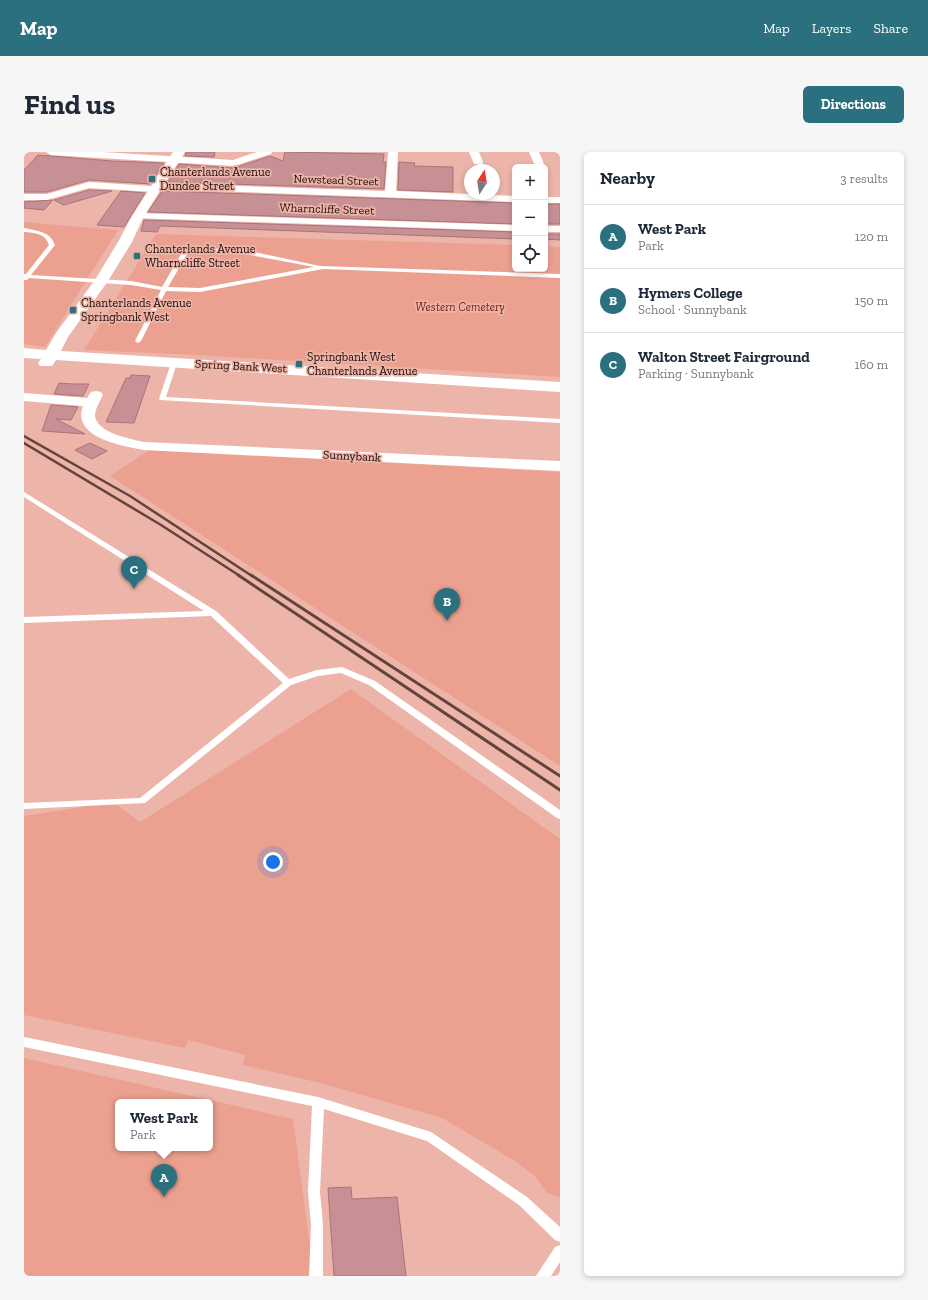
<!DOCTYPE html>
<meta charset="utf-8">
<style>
:root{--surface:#fff;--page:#f6f6f7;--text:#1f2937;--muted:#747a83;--line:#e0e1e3;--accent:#2a707e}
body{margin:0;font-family:"Zilla Slab",serif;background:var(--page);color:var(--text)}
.controls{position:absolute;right:12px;top:12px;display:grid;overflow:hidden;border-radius:6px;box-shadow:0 2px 6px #0003}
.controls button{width:36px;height:36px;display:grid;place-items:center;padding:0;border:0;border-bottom:1px solid var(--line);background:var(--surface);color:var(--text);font:20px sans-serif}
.compass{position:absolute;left:440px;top:12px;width:36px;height:36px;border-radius:50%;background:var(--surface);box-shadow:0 2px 6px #0003;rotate:12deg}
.you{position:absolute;left:249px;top:710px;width:14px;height:14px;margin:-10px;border:3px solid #fff;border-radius:50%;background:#1a73e8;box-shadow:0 0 0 6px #1a73e833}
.badge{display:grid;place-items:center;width:26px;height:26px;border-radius:50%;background:var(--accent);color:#fff;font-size:13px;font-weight:700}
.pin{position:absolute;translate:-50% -33px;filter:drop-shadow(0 1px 2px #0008)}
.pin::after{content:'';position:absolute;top:21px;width:14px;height:12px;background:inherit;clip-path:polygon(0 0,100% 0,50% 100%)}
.popup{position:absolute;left:91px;top:947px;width:98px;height:52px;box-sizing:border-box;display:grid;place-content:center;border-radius:6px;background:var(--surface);filter:drop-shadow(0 1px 3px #0005);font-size:13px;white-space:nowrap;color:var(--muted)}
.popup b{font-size:15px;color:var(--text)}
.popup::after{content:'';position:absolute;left:50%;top:100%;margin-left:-8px;border:8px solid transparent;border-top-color:var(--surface)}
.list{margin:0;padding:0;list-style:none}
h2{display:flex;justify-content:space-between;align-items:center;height:52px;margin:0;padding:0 16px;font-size:17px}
h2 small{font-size:13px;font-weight:400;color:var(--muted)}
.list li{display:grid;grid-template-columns:26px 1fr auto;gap:12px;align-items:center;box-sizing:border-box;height:64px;padding:0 16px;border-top:1px solid var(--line)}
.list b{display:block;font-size:15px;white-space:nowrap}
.list p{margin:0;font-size:13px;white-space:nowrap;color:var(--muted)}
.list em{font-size:13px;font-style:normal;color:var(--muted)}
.icon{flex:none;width:22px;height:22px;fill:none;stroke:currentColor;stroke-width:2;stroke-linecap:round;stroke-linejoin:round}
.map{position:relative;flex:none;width:536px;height:1124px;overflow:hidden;border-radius:6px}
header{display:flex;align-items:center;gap:24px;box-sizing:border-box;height:56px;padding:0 20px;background:var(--accent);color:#fff}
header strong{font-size:19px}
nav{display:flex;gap:22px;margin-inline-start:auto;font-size:14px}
.intro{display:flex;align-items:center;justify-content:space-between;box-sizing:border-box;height:96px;padding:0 24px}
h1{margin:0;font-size:28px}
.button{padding:10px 18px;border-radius:6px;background:var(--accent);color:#fff;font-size:14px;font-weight:700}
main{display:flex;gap:24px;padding:0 24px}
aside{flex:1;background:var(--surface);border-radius:6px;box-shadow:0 2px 6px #0003}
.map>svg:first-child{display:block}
</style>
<header>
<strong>Map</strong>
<nav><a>Map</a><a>Layers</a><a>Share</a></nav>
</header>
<div class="intro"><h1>Find us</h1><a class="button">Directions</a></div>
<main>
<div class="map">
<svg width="536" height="1124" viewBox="0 0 536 1124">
<rect width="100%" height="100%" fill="#edb5a9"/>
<path fill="#eca190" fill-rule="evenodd" d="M0,70L94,78L21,195L0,192Z
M132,82L491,93V117H521V94L536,95V225L172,203L60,198Z
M125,298L536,320V614L86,324Z
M327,537L536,687V1046L522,1040L511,1024L491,1009L418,966L296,931L219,913L221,903L164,888L161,896L0,863V664L89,650L116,670Z
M0,906L269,967L290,1124H0ZM94,950H186V996H94Z"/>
<path fill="#c79095" stroke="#a97379" d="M162,0H191L190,3H191L190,5L161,4Z
M261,0L360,2L359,10H362L360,37L144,30L155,12L210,16L246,4L259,9Z
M14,3L88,9L140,11L126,32L65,28L23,40H0V18Z
M375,10L391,11L390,14L429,15V40L374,38Z
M65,38L88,39L40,53L30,48Z
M97,39L121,41L100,75L73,73Z
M138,39L491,51V72L124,60Z
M29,48L20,58L0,56V50Z
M521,52H536V72H521Z
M120,68L491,80V87L136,74L133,80L117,79Z
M521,82H536V88L521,87Z
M107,223L126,224L110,271L82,270L102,226H106Z
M35,231L49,232H65L59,244L30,242Z
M27,253L54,255L47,268L32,267L61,282L18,279Z
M66,291L83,299L68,307L51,298Z
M327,1035L328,1047L373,1045L382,1124H310L304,1036Z"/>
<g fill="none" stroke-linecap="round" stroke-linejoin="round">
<path fill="#fff" fill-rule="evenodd" d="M0,76C13,79 26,79 31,93L7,123L107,129L138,135L160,97L163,95L221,98L296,114L536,122V126L299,117L176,140L142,139L117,189L114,191L111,189L137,138L107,133L5,126L3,128H0V122H2L25,93C21,81 11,81 0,80ZM165,99L221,102L290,115L176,136L144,135Z
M150,209L153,211L142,245L536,267V271L136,248L135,247L147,211Z
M0,340L192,459L265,527L293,518L318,515L351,529L536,658V667L533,666L345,533L317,521L294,524L267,533L121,651L0,657V651L116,646L259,531L187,464L0,471V465L180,459L0,345Z
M0,885L294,945L407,980L503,1045L536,1075V1090L531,1088L495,1053L403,989L300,957L296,1040L299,1073V1124H285L287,1073L284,1040L288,954L0,895Z
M536,1093V1110L527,1124H512L531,1095Z"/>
<path fill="#fff" fill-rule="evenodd" d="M22,0H78L209,8L233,0H248L247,2L210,14L27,3Z
M364,0H374L372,39L491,44V50L135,37L130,40L65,36L23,48H0V42H23L65,30L127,34L132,31L361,39Z
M445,0H455L459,10L458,12H450Z
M505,0H515L520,12L519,14H511Z
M521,45H536V51H521Z
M114,61L491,73V79L110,66L108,64Z
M521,74H536V80H521Z
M72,239L77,240L79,243C76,249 71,257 71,264C73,281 107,287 120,290L536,309V319L120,298C99,294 47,286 59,254L0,249V241L63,246L67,240Z"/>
<path fill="#fff" fill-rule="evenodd" d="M149,0H161L120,64L108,90L84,129L44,185L37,199L536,230V240L32,208L28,214H16L14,211L17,207L0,206V196L22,198L32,181L71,128L94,90L108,64Z"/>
<path stroke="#63443d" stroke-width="2.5" d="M0,284L106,344L228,424
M0,291L137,373L216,424"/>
<path stroke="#63443d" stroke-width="3" d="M214,423L536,638
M227,423L536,624"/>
</g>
<g fill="#2a707e" stroke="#edb5a9" stroke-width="1.5">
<rect x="124" y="23" width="8" height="8" rx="2"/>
<rect x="109" y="100" width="8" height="8" rx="2"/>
<rect x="45" y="154" width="8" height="8" rx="2"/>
<rect x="271" y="208" width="8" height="8" rx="2"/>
</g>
<g text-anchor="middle" stroke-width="3.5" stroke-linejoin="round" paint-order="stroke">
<g font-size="12" fill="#1f0c08" stroke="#edb5a9" text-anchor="start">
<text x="136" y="24">Chanterlands Avenue<tspan x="136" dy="14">Dundee Street</tspan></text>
<text x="121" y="101">Chanterlands Avenue<tspan x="121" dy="14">Wharncliffe Street</tspan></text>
<text x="57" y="155">Chanterlands Avenue<tspan x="57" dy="14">Springbank West</tspan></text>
<text x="283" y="209">Springbank West<tspan x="283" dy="14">Chanterlands Avenue</tspan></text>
</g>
<g font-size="12" fill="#1f0c08" stroke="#edb5a9">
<text transform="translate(312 28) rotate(2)" y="4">Newstead Street</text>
<text transform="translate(303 57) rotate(2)" y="4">Wharncliffe Street</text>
<text transform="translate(217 214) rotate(3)" y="4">Spring Bank West</text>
<text transform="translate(328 304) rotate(3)" y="4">Sunnybank</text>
</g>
<g font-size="12" font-style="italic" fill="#7f1805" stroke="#edb5a9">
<text x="436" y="159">Western Cemetery</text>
</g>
</g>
</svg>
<div class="controls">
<button>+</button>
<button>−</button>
<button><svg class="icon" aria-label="locate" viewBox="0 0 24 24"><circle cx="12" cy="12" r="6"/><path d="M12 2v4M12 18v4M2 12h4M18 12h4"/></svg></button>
</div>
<svg class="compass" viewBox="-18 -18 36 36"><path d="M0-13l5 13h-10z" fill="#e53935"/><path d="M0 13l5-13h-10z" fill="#747a83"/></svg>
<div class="you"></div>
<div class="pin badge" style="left:140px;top:1045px">A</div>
<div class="popup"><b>West Park</b>Park</div>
<div class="pin badge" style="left:423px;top:469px">B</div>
<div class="pin badge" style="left:110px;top:437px">C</div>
</div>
<aside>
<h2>Nearby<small>3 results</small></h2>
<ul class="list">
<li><span class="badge">A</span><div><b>West Park</b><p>Park</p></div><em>120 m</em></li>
<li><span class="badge">B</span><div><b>Hymers College</b><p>School · Sunnybank</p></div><em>150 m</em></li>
<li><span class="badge">C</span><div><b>Walton Street Fairground</b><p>Parking · Sunnybank</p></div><em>160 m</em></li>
</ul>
</aside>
</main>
